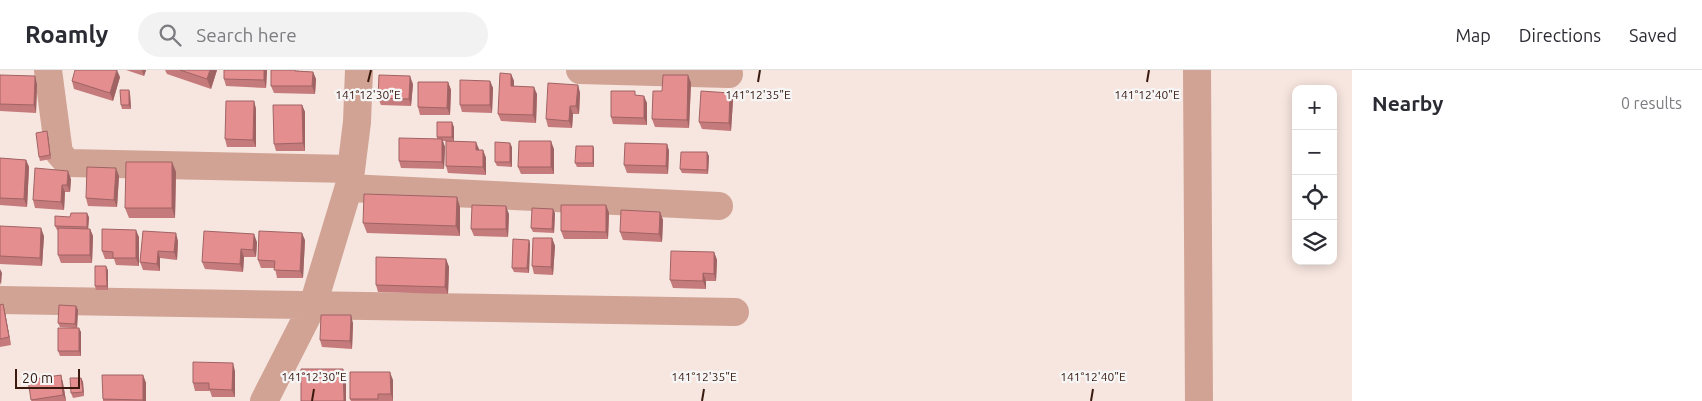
<!DOCTYPE html>
<meta charset="utf-8">
<style>
:root{--surface:#fff;--page:#f2f2f3;--text:#2b2b33;--muted:#7c7c81;--line:#e1e1e2}
body{margin:0;font-family:Ubuntu,sans-serif;background:var(--page);color:var(--text)}
.controls{position:absolute;right:15px;top:15px;display:grid;overflow:hidden;border-radius:10px;box-shadow:0 2px 12px #0003}
.controls button{width:45px;height:45px;display:grid;place-items:center;padding:0;border:0;border-bottom:1px solid var(--line);background:var(--surface);color:var(--text);font:25px sans-serif}
.scale{position:absolute;left:15px;bottom:12px;width:65px;box-sizing:border-box;padding-left:5px;border:2px solid #3a1a0f;border-top:0;font-size:14px;line-height:18px;white-space:nowrap;color:#3a1a0f;-webkit-text-stroke:4px #f6f6f6;paint-order:stroke}
.list{margin:0;padding:0;list-style:none}
h2{display:flex;justify-content:space-between;align-items:center;height:65px;margin:0;padding:0 20px;font-size:21px}
h2 small{font-size:16px;font-weight:400;color:var(--muted)}
.icon{flex:none;width:28px;height:28px;fill:none;stroke:currentColor;stroke-width:2;stroke-linecap:round;stroke-linejoin:round}
.map{position:relative;flex:none;width:1352px;height:331px;overflow:hidden}
header{display:flex;align-items:center;gap:30px;box-sizing:border-box;height:70px;padding:0 25px;background:var(--surface);border-bottom:1px solid var(--line)}
header strong{font-size:24px}
nav{display:flex;gap:28px;margin-inline-start:auto;font-size:18px}
.search{width:350px;height:45px;background:var(--page);display:flex;align-items:center;gap:12px;box-sizing:border-box;padding:0 18px;border-radius:28px;color:var(--muted);font-size:19px}
main{display:flex}
aside{flex:1;background:var(--surface)}
.map>svg:first-child{display:block}
</style>
<header>
<strong>Roamly</strong>
<div class="search"><svg class="icon" aria-label="search" viewBox="0 0 24 24"><circle cx="10" cy="10" r="6"/><path d="M15 15l6 6"/></svg>Search here</div>
<nav><a>Map</a><a>Directions</a><a>Saved</a></nav>
</header>
<main>
<div class="map">
<svg width="1352" height="331" viewBox="0 0 1352 331">
<rect width="100%" height="100%" fill="#f7e5df"/>
<g fill="none" stroke-linecap="round" stroke-linejoin="round">
<path stroke="#d0a394" stroke-width="28" d="M48,0L59,83L68,93L351,99
M580,0L729,4
M1197,0L1199,331
M349,118L719,136
M0,230L735,242
M264,331L313,235L349,116L357,52L359,0"/>
</g>
<path fill="#c57a7b" d="M126,0H146L144,6Z
M165,0H217L211,19L167,4Z
M267,0L266,18L226,16L224,9Z
M298,0V1L313,2L316,9L315,24L274,23L271,16Z
M511,4L514,11V16L537,24L536,53L501,51L498,44Z
M0,5L37,14L36,43L0,41Z
M688,5L691,13L689,58L655,57L652,49L662,21Z
M120,7L113,31L74,19L72,11Z
M490,11L493,18L492,43L462,42L460,35Z
M448,12L451,20L450,45H420L418,37Z
M413,14L411,36L381,35L378,28Z
M578,15L580,23L579,44H573L572,58L548,57L546,49Z
M129,20L130,24L131,39H122L121,35Z
M636,25L647,33V55L613,54L611,47Z
M733,30L731,61L702,59L699,52Z
M254,31L256,39V77H227L225,69Z
M302,35L305,42V81H276L274,74Z
M454,57V71L479,80H483L486,88V105L448,103L446,96V71H443L445,77L444,99L401,98L399,91L437,69V67Z
M48,65L51,89L40,91L39,87Z
M667,74L669,81L668,104L627,103L624,95Z
M593,76L594,80V97H577L575,93Z
M512,77V97L497,96L495,92Z
M554,79V104H521L518,97Z
M709,86L708,104L682,103L680,99Z
M0,88L26,90L29,97L27,137L0,135Z
M172,92L176,102L175,148H129L125,138Z
M119,106L117,137L88,136L86,128Z
M71,109L70,122H65L64,140L35,138L33,130Z
M606,135L609,143L608,169H564L561,161Z
M460,137V166L367,163L363,153Z
M660,142L663,150L662,172L623,170L620,162Z
M555,143L554,163L533,162L531,158Z
M509,144L508,167L474,166L471,159Z
M89,147L88,159H90L93,166L92,193H61L58,185V160H57L55,156Z
M0,156L44,166L42,196L0,194Z
M143,161L178,171L177,190L160,188V201L143,200L140,192Z
M139,167V196L116,195L114,189H105L102,181Z
M552,168L555,176L553,205L534,204L532,196Z
M305,170L303,208H277L275,198H261L258,190Z
M529,170L530,174L529,203L514,202L512,198Z
M257,172L256,187H244L243,202L205,199L202,192Z
M714,182L717,190L716,211H706V219L673,218L670,210Z
M446,189L449,197L448,224L378,222L376,215Z
M108,200V220H96L95,216Z
M3,234L5,242L11,275L0,277V235Z
M76,236L78,240L77,258L81,262V286H60L58,281L74,258L60,257L58,253Z
M353,253L352,279L322,277L320,270Z
M235,301V327H212L210,321H195L193,313Z
M61,305L63,313L66,331H32L31,330Z
M143,305L146,313V331H103V329Z
M81,308L83,312L84,326L73,328L71,323Z
M393,310V331H351L350,329Z"/>
<path fill="#a06364" d="M117,0L120,7L113,31L110,23Z
M142,0H146L144,6Z
M210,0H217L211,19L207,9Z
M264,0H267L266,18L264,10Z
M313,2L316,9L315,24L312,16Z
M511,4L514,11V24L511,16Z
M688,5L691,13L689,58L687,50Z
M35,6L37,14L36,43L34,35Z
M410,6L413,14L411,36L409,29Z
M490,11L493,18L492,43L490,35Z
M448,12L451,20L450,45L447,38Z
M578,15L580,23L579,44L576,36Z
M534,17L537,24L536,53L533,45Z
M129,20L130,24L131,39L129,35Z
M730,23L733,30L731,61L729,53Z
M644,26L647,33V55L644,48Z
M254,31L256,39V77L253,70Z
M302,35L305,42V81L303,73Z
M570,36L573,44L572,58L569,51Z
M452,52L454,57V71L452,67Z
M47,61L48,65L51,89L50,85Z
M442,69L445,77L444,99L442,92Z
M551,71L554,79V104L551,97Z
M476,72L479,79V87L476,80Z
M510,73L512,77V97L510,92Z
M667,74L669,81L668,104L666,96Z
M593,76L594,80V97L593,93Z
M483,80L486,88V105L483,97Z
M707,82L709,86L708,104L707,100Z
M26,90L29,97L27,137L24,129Z
M172,92L176,102L175,148L172,138Z
M116,98L119,106L117,137L114,130Z
M68,101L71,109L70,122L67,115Z
M62,115L65,122L64,140L61,132Z
M457,127L460,137V166L456,156Z
M606,135L609,143L608,169L606,162Z
M506,136L509,144L508,167L506,159Z
M553,139L555,143L554,163L552,159Z
M660,142L663,150L662,172L659,164Z
M87,143L89,147L88,161L87,157Z
M41,158L44,166L42,196L40,188Z
M90,159L93,166L92,193L90,185Z
M136,160L139,167V196L136,188Z
M176,163L178,171L177,190L174,182Z
M302,163L305,170L303,208L300,201Z
M254,164L257,172L256,187L253,180Z
M552,168L555,176L553,205L551,197Z
M529,170L530,174L529,203L527,198Z
M241,179L244,187L243,202L240,194Z
M158,181L160,188V201L157,194Z
M714,182L717,190L716,211L714,204Z
M446,189L449,197L448,224L445,217Z
M106,196L108,200V220L107,216Z
M0,199L2,203L1,215L0,212Z
M703,203L706,211V219L703,211Z
M3,234L5,242L11,275L9,267Z
M76,236L78,240L77,258L75,254Z
M351,245L353,253L352,279L350,271Z
M79,258L81,262V286L79,281Z
M233,293L235,301V327L232,320Z
M343,299L346,307V331H344Z
M390,302L393,310V331L391,324Z
M61,305L63,313L66,331L63,325Z
M143,305L146,313V331H143Z
M81,308L83,312L84,326L83,322Z"/>
<path fill="#e58e8f" stroke="#a06364" d="M75,0H117L110,23L72,11Z
M180,0H210L207,9Z
M224,0H264V10L224,9Z
M271,0H295V1L313,2L312,16H271Z
M500,3L511,4V16L534,17L533,45L498,44Z
M0,5L35,6L34,35L0,34Z
M379,5L410,6L409,29L378,28Z
M663,5H688L687,50L652,49L653,21H662Z
M460,10L490,11V35H460Z
M418,12H448L447,38L418,37Z
M548,13L578,15L576,36H570L569,51L546,49Z
M120,20H129V35H121Z
M611,21H635V25L644,26V48L611,47Z
M701,21L730,23L729,53L699,52Z
M226,31H254L253,70L225,69Z
M273,35H302L303,73L274,74Z
M437,52H452V67H437Z
M47,61L50,85L39,87L36,63Z
M399,68L442,69V92L399,91Z
M446,71L476,72V80H483V97L446,96Z
M519,71H551V97H518Z
M495,72L510,73V92H495Z
M625,73L667,74L666,96L624,95Z
M576,76H593V93H575Z
M681,82H707V100L680,99Z
M0,88L26,90L24,129L0,128Z
M126,92H172V138H125Z
M87,97L116,98L114,130L86,128Z
M35,98L68,101L67,115H62L61,132L33,130Z
M364,124L457,127L456,156L363,153Z
M472,135L506,136V159H471Z
M561,135H606V162L561,161Z
M532,138L553,139L552,159L531,158Z
M621,140L660,142L659,164L620,162Z
M71,143H87V157L55,156V146L70,147Z
M0,156L41,158L40,188L0,186Z
M58,158L90,159V185H58Z
M102,159L136,160V188H113V182L102,181Z
M143,161L176,163L174,182L158,181L157,194L140,192Z
M204,161L254,164L253,180L241,179L240,194L202,192Z
M259,161L302,163L300,201L274,200L275,191L258,190Z
M533,168H552L551,197L532,196Z
M513,169L529,170L527,198H512Z
M671,181L714,182V204L703,203V211L670,210Z
M376,187L446,189L445,217L376,215Z
M95,196H106L107,216H95Z
M3,234L9,267L0,269V235Z
M59,235L76,236L75,254L58,253Z
M321,245H351L350,271L320,270Z
M58,258H79V281H58Z
M193,292L233,293L232,320L209,319V313H193Z
M301,299H343L344,331H301Z
M350,302H390L391,324H378V329H350Z
M61,305L63,325L31,330L28,310Z
M102,305H143V330L103,329Z
M70,308H81L83,322L71,323Z"/>
<path fill="none" stroke="#3a1a0f" stroke-width="2" d="M368,12L371,0M758,12L760,0M1147,12L1149,0M312,331L314,319M702,331L704,319M1091,331L1093,319"/>
<g font-size="12" text-anchor="middle" fill="#3a1a0f" stroke="#f6f6f6" stroke-width="4.5" stroke-linejoin="round" paint-order="stroke">
<text x="368" y="29">141°12'30"E</text>
<text x="758" y="29">141°12'35"E</text>
<text x="1147" y="29">141°12'40"E</text>
<text x="314" y="311">141°12'30"E</text>
<text x="704" y="311">141°12'35"E</text>
<text x="1093" y="311">141°12'40"E</text>
</g>
</svg>
<div class="controls">
<button>+</button>
<button>−</button>
<button><svg class="icon" aria-label="locate" viewBox="0 0 24 24"><circle cx="12" cy="12" r="6"/><path d="M12 2v4M12 18v4M2 12h4M18 12h4"/></svg></button>
<button><svg class="icon" aria-label="layers" viewBox="0 0 24 24"><path d="M12 4l9 5-9 5-9-5zM3 14l9 5 9-5"/></svg></button>
</div>
<div class="scale">20 m</div>
</div>
<aside>
<h2>Nearby<small>0 results</small></h2>
<ul class="list">
</ul>
</aside>
</main>
